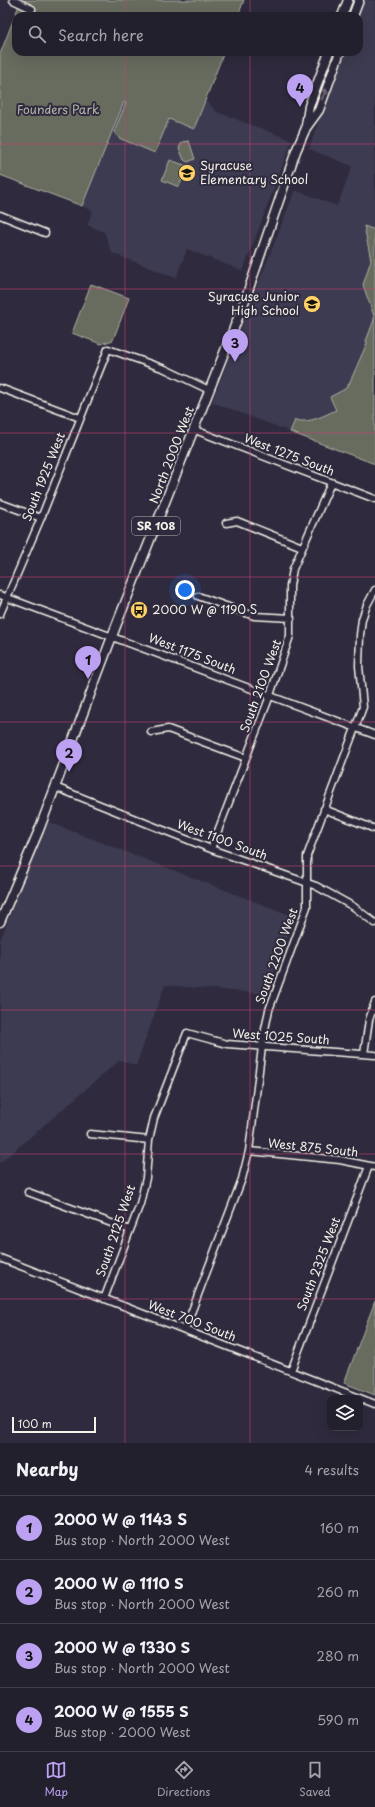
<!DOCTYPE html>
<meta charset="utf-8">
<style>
:root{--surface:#23202e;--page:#2b2836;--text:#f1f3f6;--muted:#a3a3aa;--line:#403e4a;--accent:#bca0f2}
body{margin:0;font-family:"Playpen Sans",sans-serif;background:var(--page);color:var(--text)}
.controls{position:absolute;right:12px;bottom:12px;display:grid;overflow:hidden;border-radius:8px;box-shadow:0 4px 16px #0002}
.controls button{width:36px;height:36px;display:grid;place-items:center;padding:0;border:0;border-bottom:1px solid var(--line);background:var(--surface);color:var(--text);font:20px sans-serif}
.scale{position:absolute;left:12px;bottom:10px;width:84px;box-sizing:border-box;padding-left:4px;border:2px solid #f4f1e8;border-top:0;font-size:11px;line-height:14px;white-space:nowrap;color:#f4f1e8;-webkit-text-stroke:3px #2f2a3d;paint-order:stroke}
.you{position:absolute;left:185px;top:590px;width:14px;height:14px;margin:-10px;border:3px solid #fff;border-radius:50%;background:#1a73e8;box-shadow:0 0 0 6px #1a73e833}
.badge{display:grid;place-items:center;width:26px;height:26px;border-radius:50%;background:var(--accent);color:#111;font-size:13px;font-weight:700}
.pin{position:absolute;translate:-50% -33px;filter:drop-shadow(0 1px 2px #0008)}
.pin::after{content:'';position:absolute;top:21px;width:14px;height:12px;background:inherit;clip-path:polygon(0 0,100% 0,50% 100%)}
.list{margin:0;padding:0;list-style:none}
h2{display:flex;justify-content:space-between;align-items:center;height:52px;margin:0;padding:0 16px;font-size:17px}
h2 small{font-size:13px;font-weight:400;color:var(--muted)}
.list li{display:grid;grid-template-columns:26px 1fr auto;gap:12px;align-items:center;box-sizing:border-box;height:64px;padding:0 16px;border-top:1px solid var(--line)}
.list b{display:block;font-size:15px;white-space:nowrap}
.list p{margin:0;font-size:13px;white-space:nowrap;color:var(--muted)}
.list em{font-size:13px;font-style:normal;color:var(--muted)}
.icon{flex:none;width:22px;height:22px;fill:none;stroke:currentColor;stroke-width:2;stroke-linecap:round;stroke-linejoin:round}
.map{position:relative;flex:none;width:375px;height:1443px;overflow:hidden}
.search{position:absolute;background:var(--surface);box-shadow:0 4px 16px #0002;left:12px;right:12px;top:12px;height:44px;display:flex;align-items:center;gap:10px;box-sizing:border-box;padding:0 14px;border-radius:12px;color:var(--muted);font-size:15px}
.sheet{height:308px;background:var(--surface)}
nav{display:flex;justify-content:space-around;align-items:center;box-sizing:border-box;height:56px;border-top:1px solid var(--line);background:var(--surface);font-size:11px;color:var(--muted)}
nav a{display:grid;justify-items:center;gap:2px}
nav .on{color:var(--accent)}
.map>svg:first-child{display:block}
</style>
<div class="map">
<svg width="375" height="1443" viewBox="0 0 375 1443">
<rect width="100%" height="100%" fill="#2f2a3d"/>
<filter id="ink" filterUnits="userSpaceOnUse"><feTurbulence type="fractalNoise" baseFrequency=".025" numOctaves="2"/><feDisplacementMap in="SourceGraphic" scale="8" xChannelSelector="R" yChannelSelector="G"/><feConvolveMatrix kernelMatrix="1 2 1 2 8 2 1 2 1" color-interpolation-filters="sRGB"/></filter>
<g filter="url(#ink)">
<path fill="#3d3b51" d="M362,0H375V464L212,402L295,190L337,206L352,166L309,149L343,52H359V16H356Z
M205,100L217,112L292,140L243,271L187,249L176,278L112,253L104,232L87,225L93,211L82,206L124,101L194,129Z
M46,821L295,917L266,994L165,985L136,1066L120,1060L0,1163V941Z"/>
<path fill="#676c5e" stroke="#aeaea3" d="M21,0H244L238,16H16V52H224L194,129L169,119L155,153L119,138L114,132L126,103L124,102L82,206L0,175V54Z
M189,141L195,159L188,162L184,160L179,148L182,142Z
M170,160L187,166L179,187L162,180Z
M364,226L375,230V464L290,432L295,420C309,424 323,416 336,410L330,397L345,389L349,384L367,343L366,341L374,320V316L363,285L371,260Z
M91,284L129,298L113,340L101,344L72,333Z
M375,1301V1395L344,1383Z"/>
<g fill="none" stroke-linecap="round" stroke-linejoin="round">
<defs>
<path id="minor" d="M13,0L32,9
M0,215L45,233
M0,388L80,418
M195,430L375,499
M0,503L41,518
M226,523L237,521L302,547
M0,595L375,735
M198,596L254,616L291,618
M0,614L41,518L108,349L165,369L209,390
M151,732L168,729L246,758
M55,787L211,849L316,886L354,907L375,923
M324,809L375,829
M211,849L268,701L290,636V586L293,569L331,483
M364,1054L369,1020L375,1002
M90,1134L149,1140
M249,1151L340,1160L375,1167
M28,1192L130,1230
M0,1258L375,1404
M104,1299L140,1204L146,1178L149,1140L154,1118L187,1033L227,1044L375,1055
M185,1329L242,1179L249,1151L263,1039L269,1010L307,907V856L363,707L359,666L360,635L362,619L367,605L375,590
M291,1371L369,1166"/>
<path id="major" d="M342,16L348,0
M353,16L359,0
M306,125L309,106L329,52
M0,922L39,830L116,626L245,300L296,151L306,128L319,110L340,52"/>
</defs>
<use href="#minor" stroke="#f4f1e8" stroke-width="9"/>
<use href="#major" stroke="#f4f1e8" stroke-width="11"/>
<use href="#minor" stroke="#2f2a3d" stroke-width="6"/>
<use href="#major" stroke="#2f2a3d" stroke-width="8"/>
</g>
<defs><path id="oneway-shaft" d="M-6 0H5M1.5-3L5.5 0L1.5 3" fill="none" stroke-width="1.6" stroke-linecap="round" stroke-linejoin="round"/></defs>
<use stroke="#747079" href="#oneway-shaft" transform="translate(324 94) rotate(-70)"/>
</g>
<path fill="none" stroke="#cc4377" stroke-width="1" stroke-opacity="0.55" d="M125,0V16M250,0V16M125,52V1443M250,52V1443M0,144H375M0,289H375M0,433H375M0,577H375M0,722H375M0,866H375M0,1010H375M0,1154H375M0,1299H375"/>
<defs>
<symbol id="school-disc" viewBox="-11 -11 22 22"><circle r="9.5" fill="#ffd166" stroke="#2f2a3d"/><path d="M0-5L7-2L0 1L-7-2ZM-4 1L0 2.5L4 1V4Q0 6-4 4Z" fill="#111"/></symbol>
<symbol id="bus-disc" viewBox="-11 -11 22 22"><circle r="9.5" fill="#ffd166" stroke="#2f2a3d"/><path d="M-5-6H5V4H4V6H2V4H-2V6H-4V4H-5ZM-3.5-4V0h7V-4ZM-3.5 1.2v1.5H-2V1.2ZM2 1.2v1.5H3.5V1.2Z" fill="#111"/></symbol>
</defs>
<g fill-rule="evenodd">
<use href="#school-disc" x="177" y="163" width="20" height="20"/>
<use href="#school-disc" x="302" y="294" width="20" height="20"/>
<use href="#bus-disc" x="129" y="600" width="20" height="20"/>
</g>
<g text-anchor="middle" stroke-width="4" stroke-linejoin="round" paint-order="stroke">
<rect fill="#2f2a3d" stroke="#b9b5b5" stroke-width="1" x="132" y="517" width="48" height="18" rx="3"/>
<g font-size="11" font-weight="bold" fill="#f4f1e8">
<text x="156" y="530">SR 108</text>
</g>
<g font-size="12" fill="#b5b5aa" stroke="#2f2a3d">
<text x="58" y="114">Founders Park</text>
</g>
<g font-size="12" fill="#f4f1e8" stroke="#2f2a3d" text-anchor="start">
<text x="200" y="170">Syracuse<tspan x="200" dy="14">Elementary School</tspan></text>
<text x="299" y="301" text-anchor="end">Syracuse Junior<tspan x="299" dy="14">High School</tspan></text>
<text x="152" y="614">2000 W @ 1190 S</text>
</g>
<g font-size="12" fill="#f4f1e8" stroke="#2f2a3d">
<text transform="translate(172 455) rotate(-69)" y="4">North 2000 West</text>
<text transform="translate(289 455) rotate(21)" y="4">West 1275 South</text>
<text transform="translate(44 477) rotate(-68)" y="4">South 1925 West</text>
<text transform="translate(192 654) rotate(21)" y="4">West 1175 South</text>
<text transform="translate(261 686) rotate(-70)" y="4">South 2100 West</text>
<text transform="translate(222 840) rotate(20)" y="4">West 1100 South</text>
<text transform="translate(277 956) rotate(-70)" y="4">South 2200 West</text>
<text transform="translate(281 1037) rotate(4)" y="4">West 1025 South</text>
<text transform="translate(313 1148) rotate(6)" y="4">West 875 South</text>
<text transform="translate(116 1231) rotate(-71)" y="4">South 2125 West</text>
<text transform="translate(319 1264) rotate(-69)" y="4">South 2325 West</text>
<text transform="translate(192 1321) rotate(21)" y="4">West 700 South</text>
</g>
</g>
</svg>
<div class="controls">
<button><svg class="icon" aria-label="layers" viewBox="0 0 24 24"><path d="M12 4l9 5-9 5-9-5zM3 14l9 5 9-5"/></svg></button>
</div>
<div class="scale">100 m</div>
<div class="you"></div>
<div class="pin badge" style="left:88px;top:679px">1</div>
<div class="pin badge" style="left:69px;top:772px">2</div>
<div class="pin badge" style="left:235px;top:362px">3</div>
<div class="pin badge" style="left:300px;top:107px">4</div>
<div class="search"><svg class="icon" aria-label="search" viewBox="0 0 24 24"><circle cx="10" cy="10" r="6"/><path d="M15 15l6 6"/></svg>Search here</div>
</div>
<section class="sheet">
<h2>Nearby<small>4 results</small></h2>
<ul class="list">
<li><span class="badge">1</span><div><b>2000 W @ 1143 S</b><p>Bus stop · North 2000 West</p></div><em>160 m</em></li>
<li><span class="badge">2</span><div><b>2000 W @ 1110 S</b><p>Bus stop · North 2000 West</p></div><em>260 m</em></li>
<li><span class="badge">3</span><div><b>2000 W @ 1330 S</b><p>Bus stop · North 2000 West</p></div><em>280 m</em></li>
<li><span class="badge">4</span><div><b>2000 W @ 1555 S</b><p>Bus stop · 2000 West</p></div><em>590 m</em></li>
</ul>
</section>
<nav>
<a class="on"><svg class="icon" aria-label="map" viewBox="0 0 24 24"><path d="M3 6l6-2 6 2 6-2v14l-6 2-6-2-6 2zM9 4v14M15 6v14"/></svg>Map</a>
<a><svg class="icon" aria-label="directions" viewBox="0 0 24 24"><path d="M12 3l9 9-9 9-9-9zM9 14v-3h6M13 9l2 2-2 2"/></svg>Directions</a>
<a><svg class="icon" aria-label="saved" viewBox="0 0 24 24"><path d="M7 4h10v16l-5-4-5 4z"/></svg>Saved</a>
</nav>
